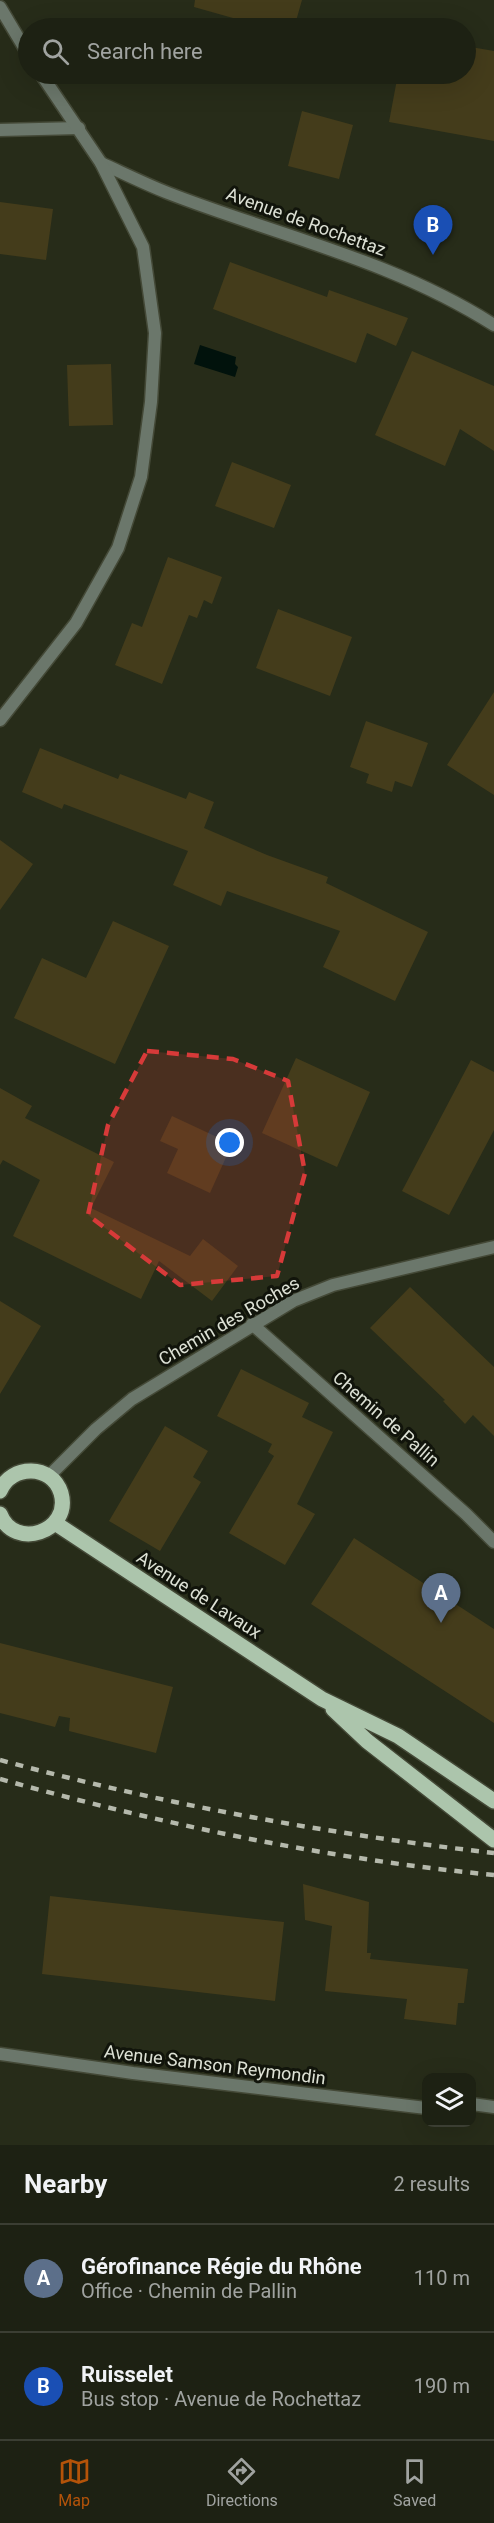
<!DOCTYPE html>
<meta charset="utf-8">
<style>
:root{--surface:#1d2113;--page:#2a2e21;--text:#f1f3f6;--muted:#a0a3a0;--line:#3b3e33;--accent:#b45309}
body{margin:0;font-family:Roboto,sans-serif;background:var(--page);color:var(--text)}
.controls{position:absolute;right:18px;bottom:18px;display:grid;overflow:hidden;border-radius:12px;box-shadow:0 6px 24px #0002}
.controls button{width:54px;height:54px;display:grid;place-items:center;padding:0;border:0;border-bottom:2px solid var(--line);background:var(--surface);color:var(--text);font:30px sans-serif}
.you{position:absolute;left:230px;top:1143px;width:21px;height:21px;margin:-15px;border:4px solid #fff;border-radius:50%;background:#1a73e8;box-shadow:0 0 0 9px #1a73e833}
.badge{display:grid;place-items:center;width:39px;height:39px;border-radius:50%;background:var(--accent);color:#fff;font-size:20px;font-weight:700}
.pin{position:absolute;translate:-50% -50px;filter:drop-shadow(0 2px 3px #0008)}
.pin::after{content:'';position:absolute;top:32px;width:21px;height:18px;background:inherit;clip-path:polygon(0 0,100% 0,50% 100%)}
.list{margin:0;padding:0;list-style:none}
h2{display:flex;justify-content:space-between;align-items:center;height:78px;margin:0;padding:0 24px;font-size:26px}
h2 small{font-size:20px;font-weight:400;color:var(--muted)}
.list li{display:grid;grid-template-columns:39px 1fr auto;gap:18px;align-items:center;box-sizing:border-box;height:108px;padding:0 24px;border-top:2px solid var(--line)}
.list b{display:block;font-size:22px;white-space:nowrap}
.list p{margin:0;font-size:20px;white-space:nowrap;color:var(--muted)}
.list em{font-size:20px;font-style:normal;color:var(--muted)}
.icon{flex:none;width:33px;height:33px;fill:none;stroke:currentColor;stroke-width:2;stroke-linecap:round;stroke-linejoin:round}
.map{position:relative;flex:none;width:494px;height:2145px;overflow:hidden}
.search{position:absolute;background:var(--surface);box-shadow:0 6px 24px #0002;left:18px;right:18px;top:18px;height:66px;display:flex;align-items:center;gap:15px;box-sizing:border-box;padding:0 21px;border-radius:33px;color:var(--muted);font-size:22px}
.sheet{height:294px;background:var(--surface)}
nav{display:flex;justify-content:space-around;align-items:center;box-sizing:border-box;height:84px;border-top:2px solid var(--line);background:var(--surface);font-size:16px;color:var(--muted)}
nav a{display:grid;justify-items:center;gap:3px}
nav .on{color:var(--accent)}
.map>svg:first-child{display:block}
</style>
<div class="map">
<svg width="494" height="2145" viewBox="0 0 494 2145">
<rect width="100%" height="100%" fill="#272c19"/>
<path fill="#01120c" d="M200,345L236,357L235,364L238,367L235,377L194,364Z"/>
<path fill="#443c1b" d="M195,0H302L294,28H268L194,7Z
M465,46L494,51V141L389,122L398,74H465Z
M302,111L353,125L339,179L288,166Z
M0,202L53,209L46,260L0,254Z
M230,262L327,297L329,290L408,318L396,346L367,333L356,363L213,309Z
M412,351L494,386V451L460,429L445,466L375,435Z
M111,364L113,425L69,426L67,365Z
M232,462L291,485L274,528L215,506Z
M168,557L222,577L212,604L204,600L197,618L189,615L162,684L115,665L132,623L142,627Z
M278,609L352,637L330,696L256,668Z
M494,692V795L447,765Z
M366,721L428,743L412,787L395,781L392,792L366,783L369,774L350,767Z
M40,748L118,779L120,774L186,799L189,792L214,802L204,828L267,855L328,877L326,883L428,932L395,1001L323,967L340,931L227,891L221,906L173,885L188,851L64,804L62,809L22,792Z
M0,840L33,864L0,910Z
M113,921L169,946L115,1064L14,1018L42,958L86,978Z
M296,1058L370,1092L337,1167L262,1133Z
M471,1060L494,1072V1130L449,1215L402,1191Z
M0,1088L32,1106L25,1118L114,1162L91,1208L190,1256L203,1239L238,1266L212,1301L159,1261L141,1299L13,1236L40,1180L3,1160L0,1165Z
M172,1116L232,1144L210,1193L167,1173L178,1149L160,1141Z
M410,1287L494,1367V1436L473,1415L465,1424L443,1401L445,1400L370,1328Z
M0,1301L41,1326L0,1394Z
M241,1369L309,1403L302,1417L333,1432L297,1504L315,1514L285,1565L229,1533L274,1456L268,1452L272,1444L217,1416Z
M165,1426L208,1451L193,1477L201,1482L160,1551L109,1521Z
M354,1538L494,1629V1723L311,1604Z
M0,1643L173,1687L156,1753L69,1731L70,1718L59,1716L55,1727L0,1713Z
M303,1884L369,1902L367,1953H371L370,1959L468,1969L464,2003H458L456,2025L404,2019L407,1999L325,1991L332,1926L305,1920Z
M50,1896L284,1922L275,2001L42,1974Z"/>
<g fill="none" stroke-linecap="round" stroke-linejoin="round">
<defs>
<path id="minor" d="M0,130L79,128
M101,163C123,173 145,184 168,193C279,236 392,260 494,325
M252,1324L466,1514L494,1542
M49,1476L96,1429L132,1399L293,1301L333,1285L494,1247"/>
<path id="tertiary" d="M0,7L28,54
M0,720L76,623L118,548L141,477L151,402L155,333L143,247L101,163L41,74
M0,2054L133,2073L426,2108
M472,2104L494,2107"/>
<path id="primary" d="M0,1491C11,1464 52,1464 61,1493C72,1532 14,1551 0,1514
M55,1523L322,1699L398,1736L494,1801
M333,1709L367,1741L494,1840"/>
</defs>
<use href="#minor" stroke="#444937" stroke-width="15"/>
<use href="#tertiary" stroke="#444937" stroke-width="15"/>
<use href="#primary" stroke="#444937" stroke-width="18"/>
<use href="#minor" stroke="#6b776b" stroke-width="12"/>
<use href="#tertiary" stroke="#6b776b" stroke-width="12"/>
<use href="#primary" stroke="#acc5ac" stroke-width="15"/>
<path stroke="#b5b9ac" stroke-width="4.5" stroke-dasharray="8 8" stroke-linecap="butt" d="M0,1760C162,1804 327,1834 494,1853
M0,1779C161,1824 327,1859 494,1875"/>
</g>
<path fill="#d73a39" fill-opacity="0.2" stroke="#d73a39" stroke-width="4.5" stroke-dasharray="12 8" stroke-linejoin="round" d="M147,1051L233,1059L288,1081L305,1173L277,1276L180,1285L88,1215L108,1125Z"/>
<g text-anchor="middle" stroke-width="6" stroke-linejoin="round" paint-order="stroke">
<g font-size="18" fill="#dde1d5" stroke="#11140b">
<text transform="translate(306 222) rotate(20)" y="6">Avenue de Rochettaz</text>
<text transform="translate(229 1321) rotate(-30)" y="6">Chemin des Roches</text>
<text transform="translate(386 1419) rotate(41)" y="6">Chemin de Pallin</text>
<text transform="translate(199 1595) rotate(33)" y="6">Avenue de Lavaux</text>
<text transform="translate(215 2065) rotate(7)" y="6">Avenue Samson Reymondin</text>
</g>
</g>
</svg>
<div class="controls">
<button><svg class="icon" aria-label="layers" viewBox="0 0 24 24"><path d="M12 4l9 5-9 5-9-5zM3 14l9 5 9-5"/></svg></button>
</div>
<div class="you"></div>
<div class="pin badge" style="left:441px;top:1623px;background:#5c6f8a">A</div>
<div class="pin badge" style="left:433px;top:255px;background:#1a4fb4">B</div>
<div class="search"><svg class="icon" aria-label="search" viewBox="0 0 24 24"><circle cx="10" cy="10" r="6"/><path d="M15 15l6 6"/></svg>Search here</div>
</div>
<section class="sheet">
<h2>Nearby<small>2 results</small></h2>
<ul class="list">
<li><span class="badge" style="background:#5c6f8a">A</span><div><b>Gérofinance Régie du Rhône</b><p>Office · Chemin de Pallin</p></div><em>110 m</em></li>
<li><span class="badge" style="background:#1a4fb4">B</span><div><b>Ruisselet</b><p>Bus stop · Avenue de Rochettaz</p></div><em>190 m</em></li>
</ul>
</section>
<nav>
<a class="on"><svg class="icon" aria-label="map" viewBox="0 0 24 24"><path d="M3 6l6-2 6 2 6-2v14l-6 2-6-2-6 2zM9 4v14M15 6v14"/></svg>Map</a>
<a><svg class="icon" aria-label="directions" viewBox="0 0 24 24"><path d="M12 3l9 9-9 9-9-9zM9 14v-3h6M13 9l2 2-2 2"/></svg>Directions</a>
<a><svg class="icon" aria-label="saved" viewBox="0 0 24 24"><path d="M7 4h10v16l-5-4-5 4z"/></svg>Saved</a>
</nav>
